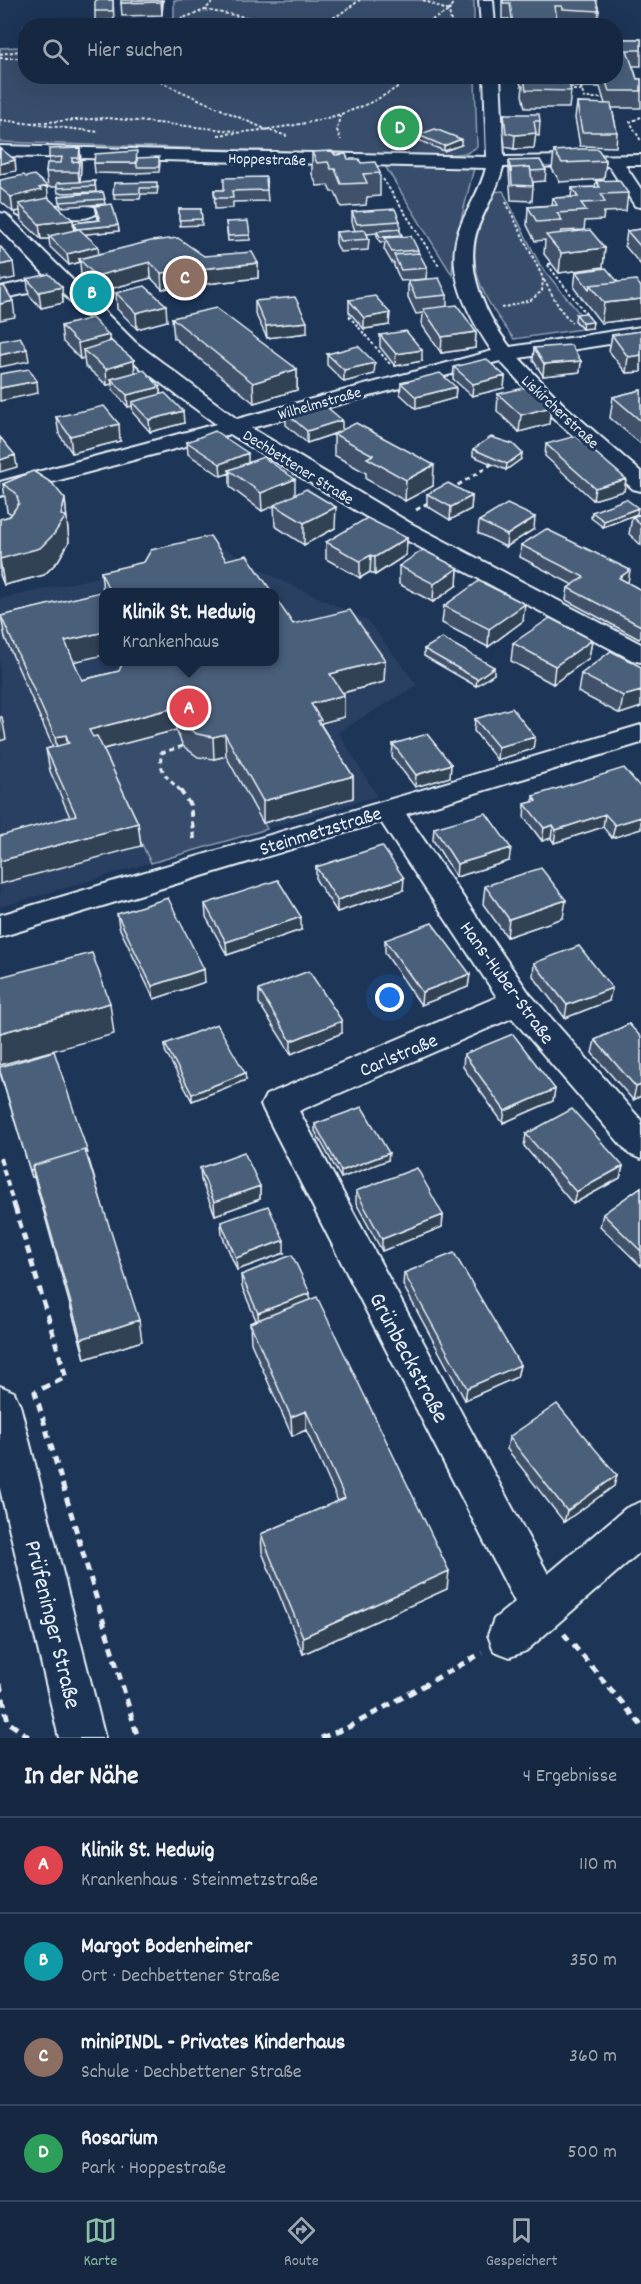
<!DOCTYPE html>
<html lang="de">
<meta charset="utf-8">
<style>
:root{--surface:#162841;--page:#23344c;--text:#f1f3f6;--muted:#9ea6b1;--line:#35445a;--accent:#8abfa5}
body{margin:0;font-family:Dekko,sans-serif;background:var(--page);color:var(--text)}
.you{position:absolute;left:390px;top:998px;width:21px;height:21px;margin:-15px;border:4px solid #fff;border-radius:50%;background:#1a73e8;box-shadow:0 0 0 9px #1a73e833}
.badge{display:grid;place-items:center;width:39px;height:39px;border-radius:50%;background:var(--accent);color:#fff;font-size:20px;font-weight:700}
.pin{position:absolute;translate:-50% -50%;border:3px solid #fff;box-shadow:0 2px 6px #0006}
.popup{position:absolute;left:99px;top:588px;width:180px;height:78px;box-sizing:border-box;display:grid;place-content:center;border-radius:12px;background:var(--surface);filter:drop-shadow(0 2px 4px #0005);font-size:20px;white-space:nowrap;color:var(--muted)}
.popup b{font-size:22px;color:var(--text)}
.popup::after{content:'';position:absolute;left:50%;top:100%;margin-left:-12px;border:12px solid transparent;border-top-color:var(--surface)}
.list{margin:0;padding:0;list-style:none}
h2{display:flex;justify-content:space-between;align-items:center;height:78px;margin:0;padding:0 24px;font-size:26px}
h2 small{font-size:20px;font-weight:400;color:var(--muted)}
.list li{display:grid;grid-template-columns:39px 1fr auto;gap:18px;align-items:center;box-sizing:border-box;height:96px;padding:0 24px;border-top:2px solid var(--line)}
.list b{display:block;font-size:22px;white-space:nowrap}
.list p{margin:0;font-size:20px;white-space:nowrap;color:var(--muted)}
.list em{font-size:20px;font-style:normal;color:var(--muted)}
.icon{flex:none;width:33px;height:33px;fill:none;stroke:currentColor;stroke-width:2;stroke-linecap:round;stroke-linejoin:round}
.map{position:relative;flex:none;width:641px;height:1738px;overflow:hidden}
.search{position:absolute;background:var(--surface);box-shadow:0 6px 24px #0002;left:18px;right:18px;top:18px;height:66px;display:flex;align-items:center;gap:15px;box-sizing:border-box;padding:0 21px;border-radius:24px;color:var(--muted);font-size:22px}
.sheet{height:462px;background:var(--surface)}
nav{display:flex;justify-content:space-around;align-items:center;box-sizing:border-box;height:84px;border-top:2px solid var(--line);background:var(--surface);font-size:16px;color:var(--muted)}
nav a{display:grid;justify-items:center;gap:3px}
nav .on{color:var(--accent)}
.map>svg:first-child{display:block}
</style>
<div class="map">
<svg width="641" height="1738" viewBox="0 0 641 1738">
<rect width="100%" height="100%" fill="#1d3557"/>
<filter id="ink" filterUnits="userSpaceOnUse"><feTurbulence type="fractalNoise" baseFrequency=".0167" numOctaves="2"/><feDisplacementMap in="SourceGraphic" scale="12" xChannelSelector="R" yChannelSelector="G"/><feConvolveMatrix kernelMatrix="1 2 1 2 8 2 1 2 1" color-interpolation-filters="sRGB"/></filter>
<g filter="url(#ink)">
<path fill="#2a4162" fill-rule="evenodd" d="M226,549L278,579L367,620L417,685L338,732L377,796L0,907V599ZM104,592H274V662H104Z"/>
<path fill="#374d6c" stroke="#909fb2" stroke-width="1.5" d="M174,0H474V25H42L174,18Z
M24,26L26,76L475,77L477,147L467,153L437,156L0,142V48L20,47Z
M385,166L474,168L454,248L452,275Z
M503,191L540,265L584,319L575,321L582,329L514,339C495,314 472,283 475,250C476,230 487,210 493,192Z
M176,730L214,759L226,756L267,829L151,863L97,750Z"/>
<g fill="none" stroke-linecap="round" stroke-linejoin="round">
<defs>
<path id="minor" d="M479,0H493L495,26H481Z
M484,76H500L504,157L641,155V165H625L641,189V207L635,206L609,166L503,167C498,189 486,207 478,227C463,269 485,314 510,347L641,327V339L519,358L564,405L641,472V491L633,489L549,414L500,361L251,428L410,523L641,644V662L632,660L393,533L230,434L0,496V482L216,424L143,370L56,287L0,299V287L47,277L0,228V213L6,214L135,342L237,419L492,351C468,315 443,271 460,227C468,207 481,189 486,168L0,156V146L487,157Z
M43,205C56,207 94,203 100,210C90,224 59,216 44,216C38,215 31,218 25,219L16,214L19,210Z
M641,725V743L406,814L529,993L641,1120V1159L629,1154L512,1018L299,1111L548,1574L626,1508L641,1502V1551L526,1651L510,1657L494,1651L488,1635L494,1619L515,1602L261,1105L266,1095L497,997L381,822L0,937V915Z
M0,1386L14,1392L20,1405L105,1738H59L0,1489Z"/>
</defs>
<use href="#minor" stroke="#e8f1f8" stroke-width="4"/>
<path stroke="#e8f1f8" stroke-width="2" stroke-dasharray="3 2" stroke-linecap="butt" d="M423,0L449,11
M205,10L296,26
M161,26L205,10L214,0
M315,26L337,16L360,0
M428,26L426,23L449,11
M452,26L449,11L454,0
M0,54L26,50
M0,58H26
M147,76L265,129L287,136
M581,87L584,98H603
M568,90H582
M340,115L337,130L341,140
M641,117L630,122L641,141
M0,120L99,132
M30,123L108,118L235,131
M218,135C287,127 357,122 412,76
M383,179L439,266
M551,264H547L591,320
M544,280L560,309L572,323
M501,308L531,300L542,291L543,278L505,200
M349,316L390,364"/>
<path stroke="#e8f1f8" stroke-width="3" stroke-dasharray="5 4" stroke-linecap="butt" d="M450,490L492,464
M416,510L431,501
M181,791C168,778 159,774 161,753L183,746"/>
<path stroke="#e8f1f8" stroke-width="4" stroke-dasharray="7 4.5" stroke-linecap="butt" d="M180,790L190,805L194,839
M0,1158L15,1209"/>
<path stroke="#e8f1f8" stroke-width="5" stroke-dasharray="8 6" stroke-linecap="butt" d="M15,1207L66,1377L35,1392L138,1738
M564,1634L641,1725
M0,1684L8,1722L30,1738
M321,1738L351,1726L482,1653"/>
<use href="#minor" fill="#1d3557" fill-rule="evenodd"/>
</g>
<path fill="#3f5169" stroke="#e8f1f8" stroke-width="1.5" d="M113,0L114,20L95,21V11Z
M163,0L162,15L122,16L121,3Z
M502,0H596L599,11L597,26L561,25L560,23H558V26H510L509,19H502Z
M615,39H641V66H633L637,79H641V108H612L617,132L616,147L580,146L575,118L577,103L605,104L600,87H570L571,91L569,108H525L522,95L523,86H521L519,76H615Z
M504,114L540,121L539,136L535,135L534,148L514,149L505,147L503,128Z
M418,135L461,145L444,151L418,140Z
M80,148L81,163L80,182L95,181L96,192L58,193L57,187H48L46,172L49,163V158Z
M554,151L606,161L604,179L560,182L552,169Z
M312,152L361,163L380,173V196L367,197L366,205L341,207L335,192H331L328,185L317,186L312,174Z
M509,161L546,170L545,181L533,182V186L532,201L511,200L509,172Z
M94,163H160L159,172L137,173V174L95,173Z
M0,180L48,198L73,220L74,230H75L74,223L98,220L95,206L118,225L119,231L85,234L99,254L204,256L258,263V278L162,289L151,278L98,292L81,275L80,262L69,265L50,247L49,239H41L21,220L20,211L13,212L0,201Z
M596,181L628,193L626,211L604,212L603,220L585,221L584,230L561,231L560,234L605,248L603,267L559,273L544,254L545,240L535,241L527,225L528,207L552,205L553,198L571,197L572,188L595,187Z
M114,183L158,187L157,194H141L140,199H114Z
M214,190H267L268,201L233,202V208L215,209Z
M103,192L105,204L61,207L59,196Z
M179,209H201L202,225L180,226Z
M352,212L400,221V231L402,237L418,250V253L427,268L426,279L401,281L394,266V263H392L384,249L385,242H380L377,236V233L367,234L369,239L368,250L340,252L336,243V232L355,231L352,222Z
M226,222L250,235V240L228,241Z
M641,229V265L625,246L627,231Z
M576,272L618,282L641,287V318L601,323L574,288Z
M27,279L62,287L63,303L41,308L29,295Z
M408,281L447,295V306L476,332L475,348L441,353L422,325L423,313L416,314L408,297Z
M116,293L167,321L137,329L117,309Z
M349,300L389,325L364,329L349,312Z
M255,301L307,333L267,338L255,313Z
M576,314L592,328L582,329L575,320Z
M172,318L297,369V390L254,403L174,338Z
M61,326L109,335L110,342L134,360L135,373L160,387V394L184,423L150,432L133,413L132,406L128,407L113,390L112,384L107,385L85,366L84,358L80,359L63,342Z
M641,331V372L626,373L609,351L612,335Z
M380,335L422,361L395,366L380,347Z
M534,348L581,361L580,372L543,376L533,360Z
M327,354L374,374L344,382L327,365Z
M454,367L505,376L504,388L472,396L453,379Z
M401,383L456,387L455,398L416,409L400,394Z
M641,390V444L610,418L613,397Z
M498,394L551,407L549,424L519,432L497,411Z
M286,413L342,430L433,486L405,501L366,479V473L334,455V434L307,443L286,425Z
M56,417L120,441L72,453L59,434Z
M187,442L248,463L295,495L335,528L304,545L275,526L274,505L262,511L230,487V473L221,476L188,454Z
M546,444L626,479L624,491L593,500L545,456Z
M473,449L522,453L521,459L506,470L473,456Z
M3,484L65,499L69,542L58,561L44,575L4,585L0,575V519L10,516L11,514L7,511Z
M427,494L472,496L471,509L450,520L427,506Z
M592,512L637,514L603,527L591,518Z
M641,514V545L629,534L632,517Z
M479,521L534,529L506,547L478,533Z
M407,538L406,555L375,575L370,572L360,578L326,559V542Z
M521,545L628,583L641,590V637L639,639L566,600L568,588L573,585L520,557Z
M226,560L104,592L74,662L82,680L119,671L293,624L385,660L384,682L343,693L344,717L321,723V725L353,776V798L263,823L226,756L214,759L198,757L183,746L176,730L103,749L138,823L141,846L70,817L50,771L46,749L53,747L5,638L1,616L103,592L101,572Z
M399,566L458,568L457,585L433,602L399,584Z
M444,606L523,621L488,647L442,623Z
M592,640L589,658L553,684L511,661L513,643Z
M424,649L494,674L476,686L424,656Z
M641,667V707L620,714L578,692L581,674Z
M475,719L533,749L497,760L474,731Z
M393,744L451,764L450,777L415,787L392,757Z
M641,788V829L612,838L603,827L554,843L551,838L542,841L524,817L525,804L533,802V796Z
M434,828L509,861L456,877L433,840Z
M316,867L403,890L337,912L316,880Z
M485,886L563,918L507,937L483,904Z
M205,904L301,930L227,955L206,917Z
M117,914L205,982L154,999L119,927Z
M385,940L470,974L468,987L421,1005L385,953Z
M534,963L609,1001L565,1018L533,976Z
M259,990L342,1033L291,1054L259,1003Z
M629,1024L641,1096L633,1100L592,1053L595,1040Z
M165,1044L246,1080L192,1101L165,1051Z
M464,1054L555,1089L553,1101L503,1123L463,1067Z
M0,1073L89,1160L142,1341L85,1359L34,1177H32Z
M315,1124L388,1160L341,1178L315,1131Z
M526,1134L623,1166L620,1178L573,1204L524,1146Z
M200,1168L260,1186V1199L215,1215L201,1180Z
M641,1187V1266L600,1226L603,1214Z
M356,1191L443,1215L442,1227L382,1251L356,1203Z
M221,1222L284,1253L237,1270L222,1235Z
M404,1273L520,1365L517,1377L465,1400L403,1285Z
M241,1275L310,1299L447,1589L303,1654L262,1552L261,1534L338,1501L306,1430L292,1436L251,1343L250,1323L256,1320L242,1287Z
M509,1437L614,1486L564,1522L507,1449Z"/>
<path fill="#334255" stroke="#e8f1f8" stroke-width="1.5" d="M161,0H163L162,15Z
M536,133L534,148L514,149L515,135Z
M461,139V145L444,151V146Z
M80,148L81,163L80,186L78,172Z
M15,160L16,171L0,174V164Z
M47,186L49,201L19,204L20,211L13,212L11,197Z
M73,220L74,236H49V239H41L39,224Z
M118,225L119,231L76,235V229Z
M98,246L99,257L79,259L80,262L69,265L67,254Z
M605,248L603,267L559,273L561,253Z
M13,262L15,278L0,281V265Z
M150,262L151,278L98,292L96,276Z
M258,263V278L162,289L161,273Z
M62,287L63,303L41,308L39,292Z
M641,299V318L601,323L604,303Z
M13,301L15,317L0,320V304Z
M166,305L167,321L137,329L136,313Z
M390,313L389,325L364,329V318Z
M307,322V333L267,338L266,326Z
M593,322L592,328L582,329L583,323Z
M476,332L475,348L441,353L442,337Z
M109,335L111,351L83,350L84,358L80,359L78,343Z
M27,349L29,361L0,367V355Z
M422,350V361L395,366L396,354Z
M641,355V372L626,373L628,357Z
M134,360L135,376L111,379L112,384L107,385L106,369Z
M581,361L580,372L543,376L544,364Z
M375,363L374,374L344,382V370Z
M297,369V390L254,403L253,383Z
M505,376L504,388L472,396L473,384Z
M37,381L38,393L0,401V388Z
M160,387V398L132,402V406L128,407L127,395Z
M456,387L455,398L416,409V397Z
M551,407L549,424L519,432L521,415Z
M183,411L184,423L150,432L149,420Z
M342,420V431L307,443V431Z
M119,424L120,441L72,453L70,436Z
M248,453V465L229,470L230,473L221,476L220,464Z
M522,453L521,459L506,470L507,464Z
M15,455L17,467L0,472V460Z
M434,465L433,486L405,501L406,480Z
M295,479V497L262,511L261,493Z
M626,479L624,491L593,500L595,488Z
M472,496L471,509L450,520L451,507Z
M65,499L69,542L58,561L44,575L4,585L0,559L61,515Z
M336,507L335,528L304,545V523Z
M638,508L637,514L603,527L604,521Z
M535,517L534,529L506,547L507,535Z
M407,538L406,555L375,575V557Z
M371,555L370,572L360,578V561Z
M458,568L457,585L433,602L434,584Z
M630,570L628,583L619,578Z
M525,604L523,621L488,647L489,629Z
M104,632V655L68,663L65,641Z
M592,640L589,658L553,684L555,666Z
M385,660L384,682L330,696V674Z
M494,667V674L476,686L477,679Z
M641,691V707L620,714L623,696Z
M344,695V717L321,723V742L311,704Z
M174,708L176,730L92,752L89,730Z
M0,717H2L6,739L0,741Z
M225,734L226,756L214,759L213,737Z
M66,735L69,757L59,760L55,737Z
M535,737L533,749L497,760L498,747Z
M451,764L450,777L415,787L416,775Z
M353,776V798L263,823V801Z
M605,814L603,827L554,843L556,830Z
M641,817V829L612,838L615,825Z
M138,823L141,846L0,884V861Z
M553,825L551,838L542,841L544,828Z
M511,848L509,861L456,877L457,864Z
M404,878L403,890L337,912V900Z
M566,900L563,918L507,937L509,919Z
M301,917V930L227,955L226,942Z
M204,969L205,982L154,999L152,986Z
M470,974L468,987L421,1005L422,992Z
M612,988L609,1001L565,1018L567,1005Z
M110,1003L114,1034L0,1065V1033Z
M342,1021V1033L291,1054V1041Z
M245,1073L246,1080L192,1101V1094Z
M641,1085V1096L633,1100L636,1087Z
M555,1089L553,1101L503,1123L505,1111Z
M389,1153L388,1160L341,1178V1171Z
M623,1166L620,1178L573,1204L576,1192Z
M33,1170L34,1177H32L30,1171Z
M260,1186V1199L215,1215L214,1202Z
M443,1215L442,1227L382,1251V1239Z
M284,1240V1253L237,1270L236,1258Z
M310,1293V1305L259,1325L258,1313Z
M139,1320L142,1341L85,1359L81,1339Z
M520,1365L517,1377L465,1400L467,1388Z
M306,1411V1430L292,1436L291,1417Z
M617,1475L614,1486L564,1522L567,1511Z
M449,1571L447,1589L303,1654V1637Z"/>
<path fill="#495e7a" stroke="#e8f1f8" stroke-width="1.5" d="M95,0H113V11H95Z
M121,0H161V2L121,3Z
M503,0H596L599,11L563,9L562,6H555L558,26H513L510,3H503Z
M615,39H641V50H627L637,79H641V91H609L604,76H615Z
M543,76H559L560,80H568L571,91L526,90L524,78H543Z
M577,103L611,104L617,132H582Z
M504,114H539L540,121H534L536,133L515,135L506,133Z
M435,129L461,139L444,146L418,135Z
M0,148L15,160L0,164Z
M80,148L79,158H72V162L79,161L78,172H46L47,163H61L62,157L49,158V149Z
M580,149H598L606,161L562,163L554,151Z
M137,151L136,163H94L95,154Z
M332,151L335,155L346,154L348,159H359L361,163L375,162L380,173L363,174L367,183L341,184L335,169H331L328,162L317,163L312,152Z
M159,157V167H137V158Z
M540,160L546,170L531,171L530,167L511,168V173L509,161Z
M530,167L533,186L512,185L511,168Z
M24,175L26,177L34,175L47,186L39,188L41,190L11,197L0,188V180Z
M266,177L267,190L232,191L233,198H215L214,190H224V178Z
M619,180L628,193L601,194L605,202L581,203L587,211L557,213L562,220L537,222L528,207L557,205L553,198L578,197L572,188L600,187L596,181Z
M95,181V186L57,188V183Z
M157,182V188H140V193L113,194L114,183Z
M103,192L105,199L60,202L59,196Z
M48,198L73,220L39,224L19,204Z
M112,204L118,225L76,229L74,223L100,220L95,206Z
M179,209H201L202,219L179,220Z
M395,209L400,221L357,224L352,212Z
M248,221L250,235L228,236L226,222Z
M79,229L98,246L67,254L49,236Z
M399,229L402,235L380,237L377,231Z
M641,229V247L627,231Z
M365,230L369,239L340,241L336,232Z
M590,230L605,248L561,253L546,235Z
M411,236L418,250L392,252L385,238Z
M178,238L204,256L252,252L258,263L161,273L150,262L96,276L79,259L151,241Z
M0,247H1L13,262L0,265Z
M419,253L427,268L401,270L394,255Z
M606,268L618,282L590,285L589,289L576,272Z
M49,274L62,287L39,292L27,279Z
M439,278L447,295L416,298L408,281Z
M636,280L641,287V299L604,303L590,285Z
M4,286L13,301L0,304V287Z
M145,286L166,305L136,313L116,293Z
M375,296L390,313L364,318L349,300Z
M295,297L307,322L266,326L255,301Z
M457,305L476,332L442,337L423,309Z
M216,308L297,369L253,383L172,318Z
M585,313L593,322L583,323L576,314Z
M92,318L109,335L78,343L61,326Z
M406,331L422,350L396,354L380,335Z
M641,331V355L628,357L612,335Z
M20,337L27,349L0,355V341Z
M111,341L134,360L106,369L83,350Z
M571,345L581,361L544,364L534,348Z
M358,346L375,363L344,370L327,354Z
M486,359L505,376L473,384L454,367Z
M29,369L37,381L0,388V374Z
M144,370L160,387L127,395L111,379Z
M440,373L456,387L416,397L401,383Z
M528,387L551,407L521,415L498,394Z
M641,390V421L613,397Z
M165,393L183,411L149,420L132,402Z
M321,402L342,420L307,431L286,413Z
M104,406L119,424L70,436L56,417Z
M356,423L434,465L406,480L367,458L373,455L334,434Z
M215,431L248,453L220,464L187,442Z
M576,436L626,479L595,488L546,444Z
M0,437L15,455L0,460Z
M491,437L513,444L522,453L507,464L473,449Z
M263,457L295,479L261,493L229,470Z
M33,471L52,483L65,499L61,515L66,516L54,534L40,548L0,559V519L10,516L19,503L16,493L3,484Z
M448,483L472,496L451,507L427,494Z
M306,489L336,507L304,523L274,505Z
M626,499L638,508L604,521L592,512Z
M507,504L535,517L507,535L479,521Z
M641,514V525L632,517Z
M367,518L407,538L375,557L371,555L360,561L326,542Z
M546,529L630,570L619,578L641,590V626L568,588L584,577L521,545Z
M210,536L226,560L247,555L272,592H104V632L65,641L82,680L119,671L123,662H274V596L293,624L350,610L385,660L330,674L344,695L311,704L321,720L318,721L353,776L263,801L225,734L213,737L197,734L181,724L174,708L89,730L93,737L97,736L138,823L0,861V836L76,815L46,749L69,743L66,735L55,737L1,616L109,590L101,572L144,562L151,550Z
M423,550L458,568L434,584L399,566Z
M479,581L525,604L489,629L444,606Z
M550,618L592,640L555,666L513,643Z
M442,638L494,667L477,679L424,649Z
M611,651L641,667V691L623,696L581,674Z
M512,708L535,737L498,747L475,719Z
M427,734L451,764L416,775L393,744Z
M624,768L641,788V817L615,825L605,814L556,830L553,825L544,828L525,804L536,801L533,796Z
M486,813L511,848L457,864L434,828Z
M382,846L404,878L337,900L316,867Z
M541,868L566,900L509,919L485,886Z
M278,880L301,917L226,942L205,904Z
M168,898L204,969L152,986L117,914Z
M432,923L470,974L422,992L385,940Z
M579,946L612,988L567,1005L534,963Z
M92,953L110,1003L0,1033V977Z
M309,971L342,1021L291,1041L259,990Z
M217,1024L245,1073L192,1094L165,1044Z
M629,1024L641,1037V1085L636,1087L595,1040Z
M513,1034L555,1089L505,1111L464,1054Z
M54,1051L88,1153L86,1154L85,1150L32,1166L33,1170L30,1171L0,1071V1067Z
M362,1107L389,1153L341,1171L315,1124Z
M572,1109L623,1166L576,1192L526,1134Z
M85,1150L139,1320L81,1339L32,1166Z
M244,1152L260,1186L214,1202L200,1168Z
M417,1168L443,1215L382,1239L356,1191Z
M641,1187V1251L603,1214Z
M268,1206L284,1240L236,1258L221,1222Z
M454,1253L520,1365L467,1388L404,1273Z
M292,1255L310,1293L258,1313L241,1275Z
M317,1297L449,1571L303,1637L261,1534L345,1498L306,1411L291,1417L250,1323Z
M557,1404L617,1475L567,1511L509,1437Z"/>
</g>
<g text-anchor="middle" stroke-width="6" stroke-linejoin="round" paint-order="stroke">
<g font-size="16" fill="#e8f1f8" stroke="#1d3557">
<text transform="translate(267 158) rotate(2)" y="6">Hoppestraße</text>
<text transform="translate(319 402) rotate(-16)" y="6">Wilhelmstraße</text>
<text transform="translate(561 411) rotate(43)" y="6">Liskircherstraße</text>
<text transform="translate(299 466) rotate(32)" y="6">Dechbettener Straße</text>
</g>
<g font-size="20" fill="#e8f1f8" stroke="#1d3557">
<text transform="translate(320 830) rotate(-17)" y="7">Steinmetzstraße</text>
<text transform="translate(508 982) rotate(54)" y="7">Hans-Huber-Straße</text>
<text transform="translate(398 1054) rotate(-23)" y="7">Carlstraße</text>
</g>
<g font-size="24" fill="#e8f1f8" stroke="#1d3557">
<text transform="translate(410 1357) rotate(62)" y="8">Grünbeckstraße</text>
<text transform="translate(54 1624) rotate(76)" y="8">Prüfeninger Straße</text>
</g>
</g>
</svg>
<div class="you"></div>
<div class="pin badge" style="left:189px;top:708px;background:#e0444e">A</div>
<div class="popup"><b>Klinik St. Hedwig</b>Krankenhaus</div>
<div class="pin badge" style="left:92px;top:293px;background:#0f9aa8">B</div>
<div class="pin badge" style="left:185px;top:278px;background:#8d6e63">C</div>
<div class="pin badge" style="left:400px;top:128px;background:#2e9e5b">D</div>
<div class="search"><svg class="icon" aria-label="search" viewBox="0 0 24 24"><circle cx="10" cy="10" r="6"/><path d="M15 15l6 6"/></svg>Hier suchen</div>
</div>
<section class="sheet">
<h2>In der Nähe<small>4 Ergebnisse</small></h2>
<ul class="list">
<li><span class="badge" style="background:#e0444e">A</span><div><b>Klinik St. Hedwig</b><p>Krankenhaus · Steinmetzstraße</p></div><em>110 m</em></li>
<li><span class="badge" style="background:#0f9aa8">B</span><div><b>Margot Bodenheimer</b><p>Ort · Dechbettener Straße</p></div><em>350 m</em></li>
<li><span class="badge" style="background:#8d6e63">C</span><div><b>miniPINDL - Privates Kinderhaus</b><p>Schule · Dechbettener Straße</p></div><em>360 m</em></li>
<li><span class="badge" style="background:#2e9e5b">D</span><div><b>Rosarium</b><p>Park · Hoppestraße</p></div><em>500 m</em></li>
</ul>
</section>
<nav>
<a class="on"><svg class="icon" aria-label="map" viewBox="0 0 24 24"><path d="M3 6l6-2 6 2 6-2v14l-6 2-6-2-6 2zM9 4v14M15 6v14"/></svg>Karte</a>
<a><svg class="icon" aria-label="directions" viewBox="0 0 24 24"><path d="M12 3l9 9-9 9-9-9zM9 14v-3h6M13 9l2 2-2 2"/></svg>Route</a>
<a><svg class="icon" aria-label="saved" viewBox="0 0 24 24"><path d="M7 4h10v16l-5-4-5 4z"/></svg>Gespeichert</a>
</nav>
